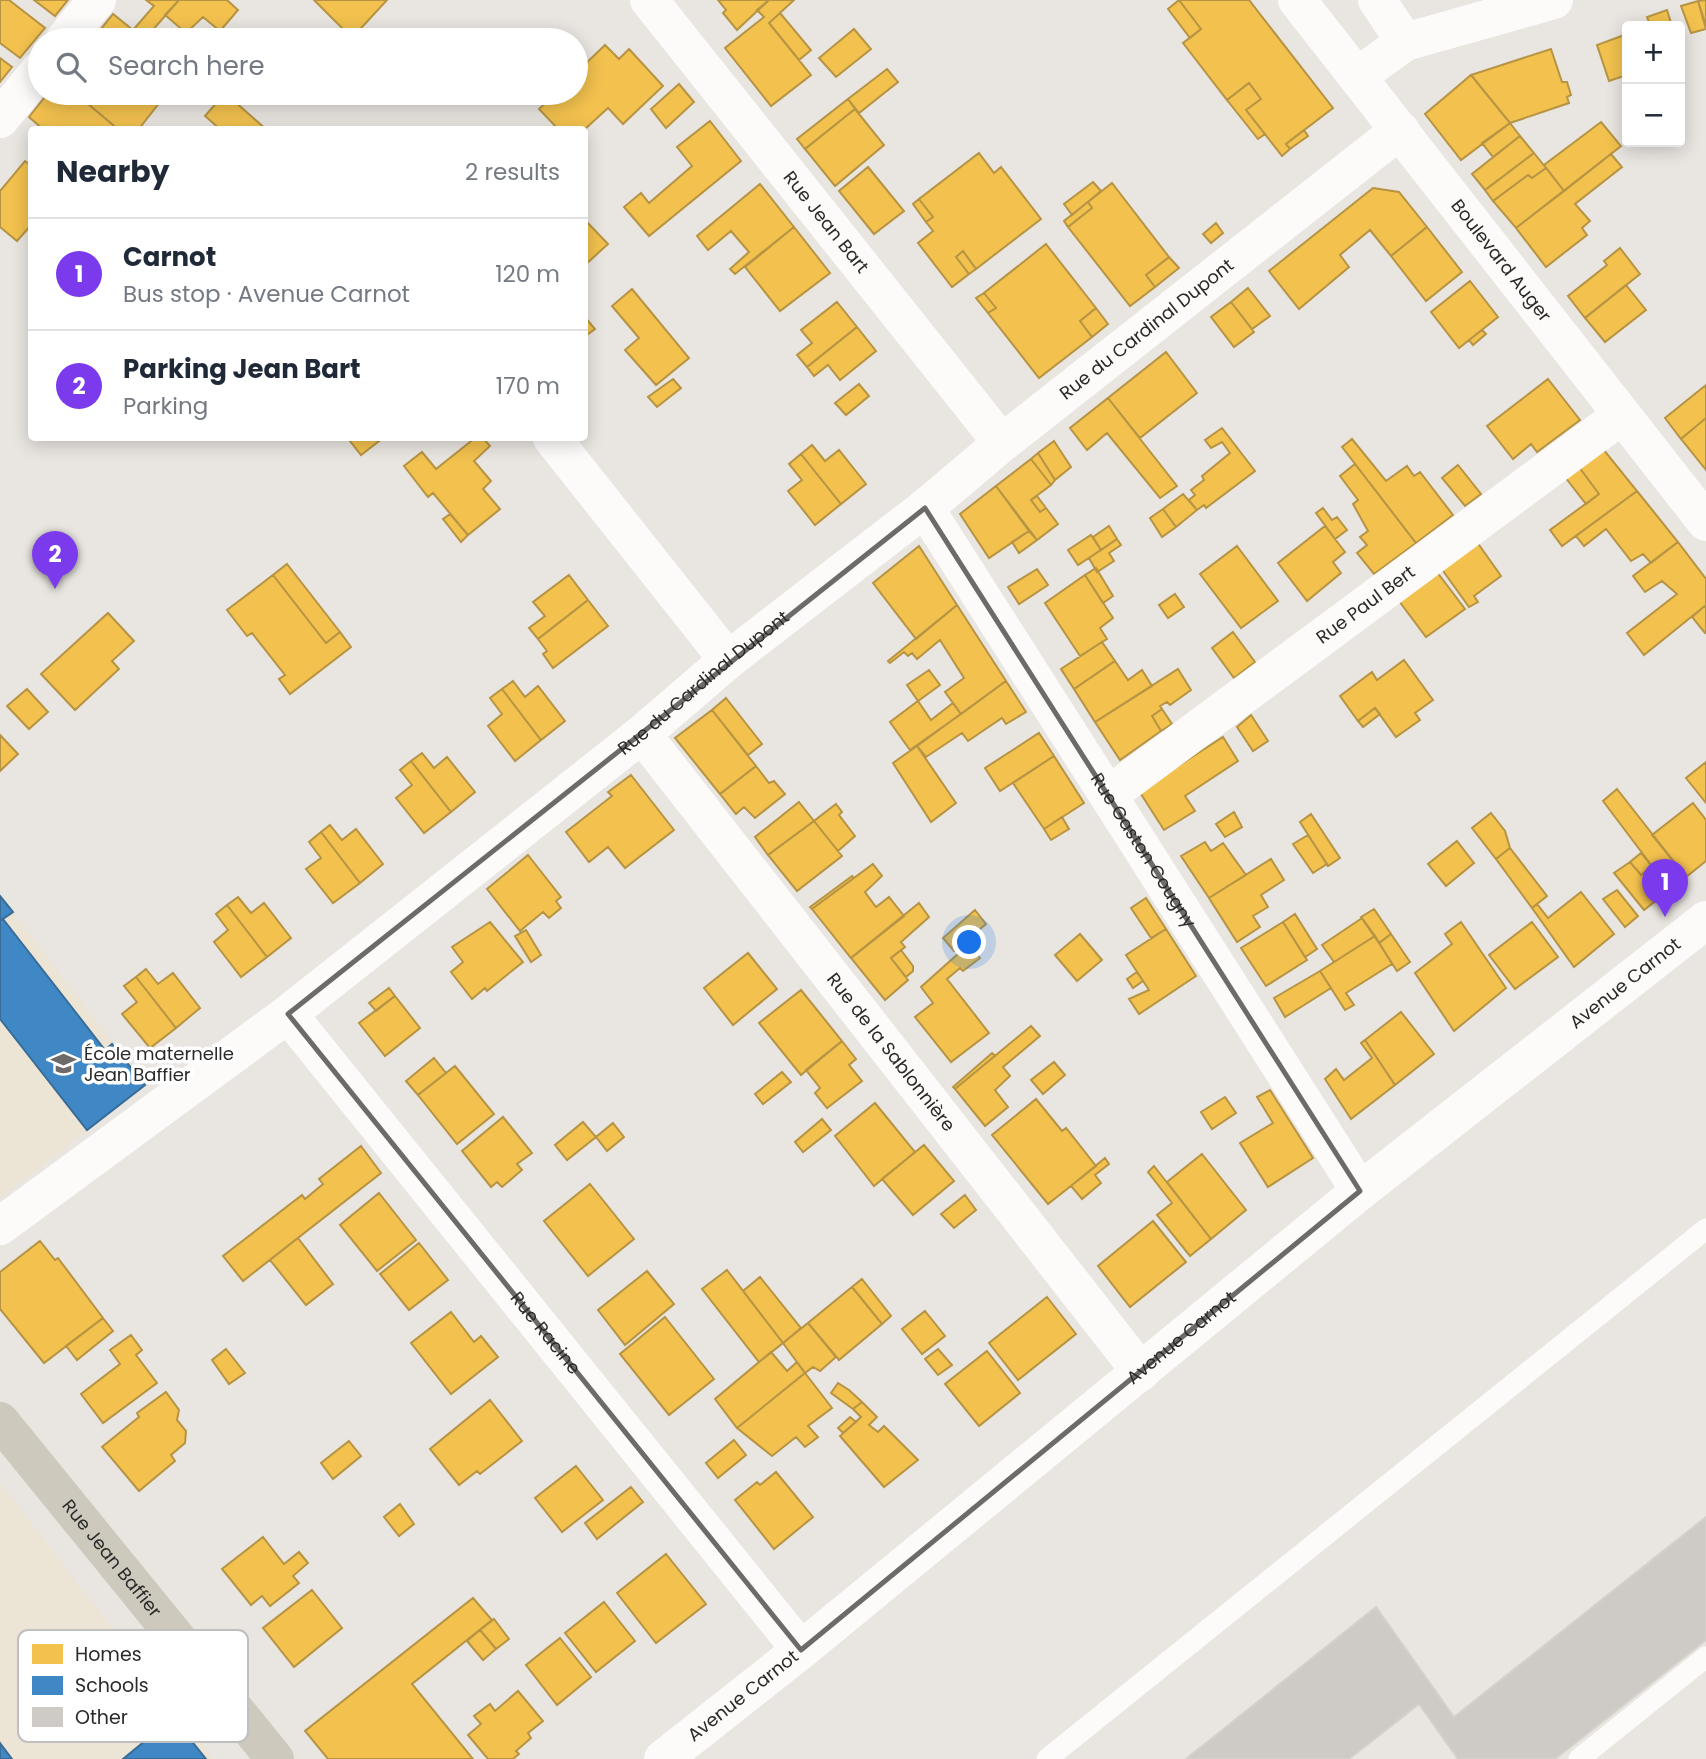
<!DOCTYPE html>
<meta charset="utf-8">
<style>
:root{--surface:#fff;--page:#f6f6f7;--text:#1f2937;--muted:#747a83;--line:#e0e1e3;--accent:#7c3aed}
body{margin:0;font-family:Poppins,sans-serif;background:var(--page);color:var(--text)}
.controls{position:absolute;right:21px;top:21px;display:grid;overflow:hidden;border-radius:7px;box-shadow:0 4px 18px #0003}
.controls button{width:63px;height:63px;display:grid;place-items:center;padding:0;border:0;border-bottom:2px solid var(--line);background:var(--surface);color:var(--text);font:35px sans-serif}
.you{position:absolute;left:970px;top:943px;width:24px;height:24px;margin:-18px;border:5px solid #fff;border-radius:50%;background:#1a73e8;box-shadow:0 0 0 10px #1a73e833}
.badge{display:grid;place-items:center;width:46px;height:46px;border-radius:50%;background:var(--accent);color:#fff;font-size:23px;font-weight:700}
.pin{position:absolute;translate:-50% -58px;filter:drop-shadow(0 2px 4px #0008)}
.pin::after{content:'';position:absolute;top:37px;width:24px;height:21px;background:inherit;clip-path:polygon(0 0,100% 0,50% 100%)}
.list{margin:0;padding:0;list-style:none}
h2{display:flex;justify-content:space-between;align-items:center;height:91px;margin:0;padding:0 28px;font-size:30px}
h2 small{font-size:23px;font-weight:400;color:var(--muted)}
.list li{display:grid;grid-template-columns:46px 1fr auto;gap:21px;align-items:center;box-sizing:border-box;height:112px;padding:0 28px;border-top:2px solid var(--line)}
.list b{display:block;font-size:26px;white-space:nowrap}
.list p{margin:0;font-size:23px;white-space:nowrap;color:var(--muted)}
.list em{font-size:23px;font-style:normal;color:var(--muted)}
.icon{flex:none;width:38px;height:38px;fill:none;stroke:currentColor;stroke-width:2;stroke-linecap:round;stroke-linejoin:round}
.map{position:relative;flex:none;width:1706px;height:1759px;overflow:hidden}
.search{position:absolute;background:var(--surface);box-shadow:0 4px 18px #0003;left:28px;top:28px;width:560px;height:77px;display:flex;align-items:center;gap:18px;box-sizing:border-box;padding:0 24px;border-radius:38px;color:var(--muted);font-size:26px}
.panel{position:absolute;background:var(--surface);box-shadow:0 4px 18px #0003;left:28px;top:126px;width:560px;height:315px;border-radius:7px}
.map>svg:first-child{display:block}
</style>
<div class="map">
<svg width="1706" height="1759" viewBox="0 0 1706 1759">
<rect width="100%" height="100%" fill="#e9e5e0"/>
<path fill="#ece4d4" d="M13,912L145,1085L0,1198V921Z
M0,1483L213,1759H0Z"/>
<path fill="#f2c14e" stroke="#b69443" stroke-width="2" d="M0,0H9L45,28L20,58L0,43Z
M34,0H68L55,16Z
M146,0H179L144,40H113L100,30L113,14L133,30L154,6Z
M179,0H227L238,10L220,31L203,17L186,33L165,15Z
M314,0H387L352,38Z
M718,0H769L737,30L723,13L726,10Z
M769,0H794L769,23L811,75L771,106L725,48L764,17L757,10Z
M1179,0H1249L1333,108L1286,144L1290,149L1282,156L1246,110L1261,99L1249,83L1227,100L1183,43L1201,29Z
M1179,0L1201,29L1190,38L1168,9Z
M1706,0V26L1698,1Z
M1698,1L1706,29L1691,33L1681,6Z
M1667,10L1672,26H1647L1650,25L1647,17Z
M780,13L811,50L799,60L769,23Z
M854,29L871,49L836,77L819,58Z
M1627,34V75L1609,81L1597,45Z
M605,45L619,59L629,49L663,86L623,124L608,108L584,130H559L539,109L556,93H576V73Z
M1551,49L1562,82H1567L1571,95L1567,97L1569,103L1510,123L1471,75Z
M0,58L12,67L0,82Z
M887,69L898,82L859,113L848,99Z
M1471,75L1510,123L1461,160L1425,114Z
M1249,83L1261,99L1246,110L1265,134L1258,139L1227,100Z
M679,84L694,102L666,128L651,109Z
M48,93H75L119,130H44L29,117Z
M75,93H148L160,102L138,130H119Z
M225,93L267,130H221L205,116Z
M848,99L855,109L805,149L797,139Z
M855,109L884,145L835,186L805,149Z
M710,121L741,161L649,236L624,207L641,193L649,203L692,166L677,147Z
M1601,122L1621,146L1564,191L1544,165Z
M1510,123L1520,136L1493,157L1482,143Z
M1304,130L1308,136L1290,149L1286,144Z
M1520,136L1534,153L1485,190L1472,174Z
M979,153L994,173L1001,167L1041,219L976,269L963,251L956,257L969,274L952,287L918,243L933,231L926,222L933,217L919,199Z
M1534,153L1546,168L1532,178L1528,175L1493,201L1485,190Z
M1611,154L1622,167L1575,204L1590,221L1582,228L1587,235L1546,267L1516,228Z
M25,161L32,166V224L17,241L0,227V191Z
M868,167L904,211L874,234L839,191Z
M1546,168L1564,191L1516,228L1493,201L1528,175L1532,178Z
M1093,182L1101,191L1072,215L1064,204Z
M1112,183L1169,257L1146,275L1155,287L1130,306L1068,227L1092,208L1088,202Z
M760,184L794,227L735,274L730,269L749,252L731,231L708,250L697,236Z
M1373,188L1399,192L1427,227L1391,256L1370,230L1340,255L1349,267L1299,309L1269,271Z
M919,199L933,217L926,222L913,204Z
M1088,202L1092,208L1068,227L1064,221Z
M584,219L608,244L584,266Z
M1216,223L1223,233L1211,243L1203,234Z
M794,227L830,273L780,311L745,267Z
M1427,227L1462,272L1426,301L1391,256Z
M1046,244L1096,308L1080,321L1092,337L1039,378L988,313L996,308L984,293Z
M1620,248L1640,274L1585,318L1568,296L1607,265L1604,261Z
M963,251L976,269L969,274L956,257Z
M1169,257L1179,268L1155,287L1146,275Z
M1470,281L1498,317L1459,348L1431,312Z
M1626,285L1646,310L1605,342L1585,318Z
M1248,288L1270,316L1252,329L1231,302Z
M632,289L689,358L656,385L625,350L639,338L612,306Z
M984,293L996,308L988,313L976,298Z
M837,302L857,327L807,367L797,355L812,343L801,330Z
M1231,302L1254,332L1234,347L1211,317Z
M1096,308L1108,324L1092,337L1080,321Z
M584,316L595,329L584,337Z
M857,327L876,351L840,380L828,365L814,376L807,367Z
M1482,330L1486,334L1473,345L1469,340Z
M1166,352L1197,393L1140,438L1108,398Z
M673,379L681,388L657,407L648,397Z
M1548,379L1580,420L1537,452L1531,444L1513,459L1487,426Z
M859,384L869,396L846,415L835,403Z
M1706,385V418L1681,439L1665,418Z
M1108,398L1177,486L1160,498L1107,433L1087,450L1070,428Z
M1706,418V470L1681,439Z
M1222,428L1255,471L1206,508L1204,505L1197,510L1189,500L1195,495L1191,490L1204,480L1202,476L1230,453L1222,442L1211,448L1205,440Z
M355,438H383L361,455L350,441Z
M475,438H483L490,446L474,461L491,481L483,489L500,509L468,535L433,493L428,497L404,466L422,452L436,469Z
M1352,439L1386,481L1407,466L1414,476L1420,472L1453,515L1416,543L1342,447Z
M1054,441L1071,467L1055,480L1038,453Z
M812,445L825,461L839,450L866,484L841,504L801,454Z
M1603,449L1637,491L1562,546L1550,530L1599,494L1579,467Z
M1038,453L1055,480L1051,485L1031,459Z
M801,454L841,504L815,525L788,491L802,480L789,464Z
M1031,459L1051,485L1031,500L1040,512L1046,508L1058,524L1037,540L996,486Z
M1355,464L1416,543L1374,574L1357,553L1367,545L1360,537L1368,531L1353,504L1358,500L1340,476Z
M1458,465L1481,494L1465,506L1442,478Z
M1579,467L1599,494L1586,504L1565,477Z
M996,486L1029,531L989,558L960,514Z
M1637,491L1678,542L1651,563L1643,554L1631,561L1606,529L1584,546L1576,536Z
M1183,494L1197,510L1176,527L1163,509Z
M1037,496L1046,508L1040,512L1031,500Z
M1323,508L1332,520L1337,517L1347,530L1335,539L1316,513Z
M1163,509L1176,527L1162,537L1150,518Z
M450,514L468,535L461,542L443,519Z
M1109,526L1117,539L1101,550L1093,537Z
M1325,526L1345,552L1333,562L1341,573L1307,601L1278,563Z
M1029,531L1037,540L1019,553L1012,542Z
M1091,535L1101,550L1078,565L1068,550Z
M1117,539L1121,545L1109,553L1114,561L1097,572L1089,558Z
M1477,542L1501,576L1474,596L1478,602L1469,607L1441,568Z
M1678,542L1706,579V605L1644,655L1627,633L1677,594L1662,581L1645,592L1633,576Z
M919,546L957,605L916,639L873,583Z
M1237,546L1278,601L1241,628L1200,574Z
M287,564L340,632L326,643L273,575Z
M1096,568L1113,596L1103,603L1085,575Z
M1037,569L1048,585L1019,604L1008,587Z
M1437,572L1465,609L1426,637L1399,601Z
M273,575L326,643L340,632L351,647L290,694L279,679L285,675L252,633L247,636L227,610Z
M569,575L588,600L538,639L529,628L545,616L533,602Z
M1085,575L1113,618L1100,628L1107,639L1080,656L1045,603Z
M1175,594L1184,607L1168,618L1159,605Z
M588,600L608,626L553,668L543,654L547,651L538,639Z
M957,605L1006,681L961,714L945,692L964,678L940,640L917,659L912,653L908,656L904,652L890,663L888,661Z
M1706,605V632L1705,633L1692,617Z
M108,613L134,641L112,661L119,669L75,710L41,674Z
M1233,632L1255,662L1234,678L1212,648Z
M1102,642L1115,661L1074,689L1061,669Z
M1404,660L1433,700L1415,713L1420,720L1396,737L1375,708L1358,721L1340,696L1372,672L1377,680Z
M1115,661L1128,680L1142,670L1152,686L1095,722L1074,689Z
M1178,669L1191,690L1170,705L1167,702L1160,706L1162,709L1152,716L1161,731L1120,760L1095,722Z
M929,670L940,685L918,701L907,685Z
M513,681L525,697L538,686L565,721L541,740L502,689Z
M1006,681L1026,712L1006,724L1002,718L968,741L962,733L926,757L917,746Z
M27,689L48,712L29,729L7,706Z
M502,689L541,740L515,761L488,726L502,714L490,698Z
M726,698L762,744L748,755L712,710Z
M918,701L931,720L953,703L961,714L910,750L890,722Z
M1375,708L1380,714L1363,727L1358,721Z
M1162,709L1172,724L1161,731L1152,716Z
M712,710L756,766L720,794L675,738Z
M1251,715L1268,741L1253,751L1237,727Z
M1039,733L1054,756L1000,791L985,768Z
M0,735L18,754L0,771Z
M1223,737L1238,761L1185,796L1195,811L1164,830L1139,791Z
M917,746L956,803L931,822L893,763Z
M422,753L434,768L447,757L475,792L451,812L411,761Z
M1054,756L1084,803L1044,829L1013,783Z
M411,761L451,812L424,833L396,798L412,785L400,770Z
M1706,762V803L1686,778Z
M756,766L769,783L774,781L785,794L755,818L744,807L736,814L720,794Z
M631,775L674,830L625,868L608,847L589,862L566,832L612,796L608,792Z
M1617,789L1686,877L1644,910L1614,873L1630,862L1641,875L1652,866L1603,801Z
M799,802L814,821L768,855L755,837Z
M1693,803L1706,820V861L1686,877L1652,835Z
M836,804L842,812L839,815L855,836L838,851L814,821Z
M1234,812L1242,827L1225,837L1216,824Z
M1491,813L1505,831L1510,848L1496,859L1472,828Z
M1311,814L1340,858L1328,866L1300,822Z
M1062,817L1069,829L1051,840L1044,829Z
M814,821L842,856L797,891L768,855Z
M330,825L342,840L356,829L383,864L360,883L321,832Z
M321,832L360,883L333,903L306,869L321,858L309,842Z
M1308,835L1327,864L1313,873L1293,844Z
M1457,841L1474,863L1446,886L1428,864Z
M1205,842L1211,851L1223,843L1246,875L1209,898L1181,856Z
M1510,848L1547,896L1532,908L1496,859Z
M1641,853L1652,866L1641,875L1630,862Z
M528,855L561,897L556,901L561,908L549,918L543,912L520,931L487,889Z
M1271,859L1284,880L1261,895L1268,907L1253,916L1260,927L1237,942L1209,898Z
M873,864L882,876L865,892L876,907L889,897L904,916L851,958L812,909Z
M852,876L854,878L812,909L810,907Z
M1617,890L1638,916L1625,927L1603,899Z
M1581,892L1614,934L1574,967L1532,908L1537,904L1548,918Z
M238,897L251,913L264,903L291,938L267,957L227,905Z
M1146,898L1166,929L1151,938L1131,908Z
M919,903L929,917L901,942L905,947L891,958L908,980L885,1000L851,958Z
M227,905L267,957L241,977L214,942L228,930L216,914Z
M1374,909L1391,934L1379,943L1361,917Z
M975,910L986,924L954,951L943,938Z
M1295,914L1317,949L1305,957L1283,922Z
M1362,918L1375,936L1334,962L1322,945Z
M490,922L523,962L487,991L485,988L472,999L451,972L463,962L452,947Z
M1283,922L1307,960L1266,986L1241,948Z
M1461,922L1506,988L1454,1031L1415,973L1452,944L1445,934Z
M1532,922L1558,957L1515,989L1489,955Z
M1166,929L1196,976L1139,1014L1129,999L1149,990L1126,955Z
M526,930L541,955L531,962L515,936Z
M1080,934L1102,960L1077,981L1055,955Z
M1391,934L1410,962L1397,971L1379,943Z
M1375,936L1392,964L1346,993L1354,1005L1345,1010L1320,971Z
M969,944L980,958L963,971L960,968L947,979L989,1033L951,1062L915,1017L933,1003L921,987Z
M901,950L913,966V971L906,977L891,958Z
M748,953L777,989L733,1025L704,988Z
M146,969L158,984L173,973L200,1008L176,1028L136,977Z
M1320,971L1331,988L1285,1017L1274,998Z
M1137,972L1143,981L1133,988L1127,979Z
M136,977L176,1028L150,1048L122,1014L137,1002L124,986Z
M389,988L395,996L376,1011L369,1003Z
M801,990L842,1041L801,1075L759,1023Z
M395,996L420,1028L385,1056L359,1023Z
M1401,1012L1434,1054L1395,1085L1365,1040Z
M1031,1026L1040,1036L1003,1067L1010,1076L995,1090L1008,1107L985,1126L955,1089Z
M1365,1040L1395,1085L1351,1119L1325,1079L1336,1069L1344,1080L1372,1058L1361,1043Z
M842,1041L856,1059L849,1065L862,1081L827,1108L815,1093L820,1088L806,1070Z
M992,1053L995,1056L955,1089L953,1087Z
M434,1058L446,1073L418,1095L406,1081Z
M1054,1062L1065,1075L1043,1094L1031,1080Z
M455,1066L494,1114L457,1144L418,1095Z
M782,1072L791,1082L763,1104L755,1094Z
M1270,1090L1313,1158L1268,1187L1240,1143L1273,1123L1257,1097Z
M1225,1097L1236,1113L1212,1129L1201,1112Z
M1036,1099L1062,1131L1066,1128L1096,1166L1048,1204L992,1135Z
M875,1103L915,1152L874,1186L835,1136Z
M503,1117L532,1153L517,1164L522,1170L502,1187L497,1182L491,1187L462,1151Z
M822,1119L831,1130L803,1152L795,1142Z
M583,1122L596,1137L567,1160L555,1145Z
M613,1123L624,1137L607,1151L596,1137Z
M924,1145L954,1181L913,1215L882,1179Z
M361,1146L381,1173L243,1281L223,1256L302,1195L305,1199L323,1184L319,1179Z
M1202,1154L1246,1210L1211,1239L1167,1182Z
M1105,1158L1109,1164L1095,1175L1101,1183L1082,1199L1071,1186Z
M1154,1166L1211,1239L1190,1256L1157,1215L1172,1203L1148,1172Z
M590,1184L634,1239L588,1276L544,1221Z
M379,1193L416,1240L377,1271L340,1225Z
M965,1195L976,1210L954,1228L941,1214Z
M1153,1221L1186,1262L1130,1307L1098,1266Z
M298,1238L333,1284L306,1305L270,1260Z
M40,1241L55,1260L58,1258L103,1318L44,1363L0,1309V1272Z
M419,1243L448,1280L409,1310L380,1274Z
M727,1270L783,1343L759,1362L702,1289Z
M647,1271L674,1304L625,1345L598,1310Z
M760,1277L801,1328L783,1343L743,1291Z
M862,1279L891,1316L882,1324L852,1287Z
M852,1287L882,1324L839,1360L808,1323Z
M1047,1297L1076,1334L1018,1380L989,1343Z
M925,1311L945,1336L922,1354L902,1329Z
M451,1312L474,1342L481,1336L498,1357L451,1394L411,1343Z
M665,1317L714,1379L669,1415L620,1354Z
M103,1318L113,1331L77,1360L66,1346Z
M808,1323L836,1357L820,1371L813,1367L805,1373L783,1343Z
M131,1335L142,1350L136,1355L157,1383L103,1423L81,1394L120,1364L110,1350Z
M226,1349L245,1373L229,1384L212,1360Z
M938,1349L952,1365L938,1375L925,1359Z
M987,1351L1020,1393L979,1426L945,1384Z
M771,1352L787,1371L797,1362L805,1373L737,1428L715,1399Z
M805,1373L832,1408L808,1426L818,1437L805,1447L796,1437L772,1456L737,1428Z
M838,1383L849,1390L862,1402L853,1409L831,1393Z
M166,1392L179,1410L177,1420L186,1431L185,1443L171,1455L175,1461L139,1491L102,1447L139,1417L137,1413Z
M490,1400L522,1441L480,1474L477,1471L459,1485L430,1449Z
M862,1402L877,1417L869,1425L878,1432L884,1426L918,1460L884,1487L840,1436L861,1417L853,1409Z
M850,1417L856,1422L843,1433L838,1428Z
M734,1440L746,1455L718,1478L706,1463Z
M349,1441L361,1456L333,1479L321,1463Z
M576,1466L603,1500L562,1532L535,1498Z
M776,1472L813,1517L774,1549L735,1500L757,1482L760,1485Z
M631,1487L643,1502L597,1539L585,1523Z
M400,1504L414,1524L399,1536L384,1517Z
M263,1537L284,1564L299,1552L308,1563L293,1576L299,1583L270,1606L262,1596L251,1605L222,1569Z
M666,1554L706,1604L656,1643L617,1593Z
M312,1590L342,1628L294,1667L263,1628Z
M473,1598L492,1620L412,1684L473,1759H328L305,1731Z
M604,1602L635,1641L596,1672L565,1633Z
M494,1619L509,1639L496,1649L480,1630Z
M480,1630L496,1649L483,1660L467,1641Z
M560,1638L591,1677L557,1705L526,1665Z
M518,1691L543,1721L528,1733L531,1738L516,1751L519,1754L513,1759H488L468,1735L481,1724L474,1716L490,1704L495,1711Z"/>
<path fill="#3f88c5" stroke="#396c96" stroke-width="2" d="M0,896L13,912L0,921Z
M3,919L105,1050L112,1044L145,1085L87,1130L0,1019V921Z
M173,1718L206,1759H123Z
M0,1743L12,1759H0Z"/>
<path fill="#cecbc7" stroke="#d4d1cc" stroke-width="2" d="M1706,1517V1640L1555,1759H1458L1419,1704L1349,1759H1186L1376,1607L1454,1717Z"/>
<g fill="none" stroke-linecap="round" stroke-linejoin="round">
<path stroke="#fcfbfa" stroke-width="21" d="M1047,1759L1706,1229
M1579,1759L1706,1657"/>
<g stroke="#fcfbfa" stroke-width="38">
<path id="s1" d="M649,0L1002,443"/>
<path d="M1377,0L1405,42"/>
<path d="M64,40L97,0"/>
<path d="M1358,76L1405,42L1554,0"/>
<path d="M0,119L40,70"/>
<path d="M552,438L728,660"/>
<path id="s2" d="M925,508L1360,1191"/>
<path id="s3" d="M642,734L1141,1372"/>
<path id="s4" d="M1110,794L1622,415"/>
<path id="s5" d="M288,1014L801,1650"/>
<path id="s6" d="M0,1226L288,1014L642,734L728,660L925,508L1002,443L1400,130"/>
</g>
<g stroke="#fcfbfa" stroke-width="38">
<path id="s7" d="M1297,0L1706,522"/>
<path id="s8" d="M663,1759L801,1650L1360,1191L1706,920"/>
</g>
<path stroke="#cdc9bc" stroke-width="38" id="s9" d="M0,1421L275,1759"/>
</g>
<path fill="none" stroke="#6d6b6a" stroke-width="5" stroke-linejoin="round" d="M925,508L1360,1191L801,1650L288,1014Z"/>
<defs>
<symbol id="school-bare" viewBox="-9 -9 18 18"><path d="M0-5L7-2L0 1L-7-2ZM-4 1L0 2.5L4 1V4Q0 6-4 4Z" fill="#6d6b6a" stroke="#fff" stroke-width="2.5" paint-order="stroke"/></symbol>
</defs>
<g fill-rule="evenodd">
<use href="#school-bare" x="46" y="1046" width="35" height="35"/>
</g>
<g text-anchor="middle" stroke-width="7" stroke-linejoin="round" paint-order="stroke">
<g font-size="18" fill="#2a2a2a" stroke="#fff">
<text dy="6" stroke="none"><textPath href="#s1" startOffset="284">Rue Jean Bart</textPath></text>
<text dy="6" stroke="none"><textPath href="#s7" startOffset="331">Boulevard Auger</textPath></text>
<text dy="6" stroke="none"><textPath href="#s6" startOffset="1456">Rue du Cardinal Dupont</textPath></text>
<text dy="6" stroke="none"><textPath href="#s4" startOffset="318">Rue Paul Bert</textPath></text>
<text dy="6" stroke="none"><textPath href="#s6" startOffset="889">Rue du Cardinal Dupont</textPath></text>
<text dy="6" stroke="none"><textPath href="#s2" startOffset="406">Rue Gaston Cougny</textPath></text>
<text dy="6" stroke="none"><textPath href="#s8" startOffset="1236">Avenue Carnot</textPath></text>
<text dy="6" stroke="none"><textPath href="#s3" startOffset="404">Rue de la Sablonnière</textPath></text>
<text dy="6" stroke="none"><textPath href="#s5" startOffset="410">Rue Racine</textPath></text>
<text dy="6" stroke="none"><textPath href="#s8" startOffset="668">Avenue Carnot</textPath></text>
<text dy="6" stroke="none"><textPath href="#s9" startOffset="177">Rue Jean Baffier</textPath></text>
<text dy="6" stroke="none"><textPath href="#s8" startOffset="102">Avenue Carnot</textPath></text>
</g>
<g font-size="18" fill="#2a2a2a" stroke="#fff" text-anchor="start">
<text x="84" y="1060">École maternelle<tspan x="84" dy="21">Jean Baffier</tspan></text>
</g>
</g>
<rect x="18" y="1630" width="230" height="112" rx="10" fill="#fff" stroke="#bfbfbf" stroke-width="2"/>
<rect x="32" y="1644" width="31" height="20" fill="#f2c14e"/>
<rect x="32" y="1676" width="31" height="19" fill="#3f88c5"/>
<rect x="32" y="1707" width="31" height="20" fill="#cecbc7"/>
<g font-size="19" fill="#2a2a2a">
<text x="75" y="1661">Homes</text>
<text x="75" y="1692">Schools</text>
<text x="75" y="1724">Other</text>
</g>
</svg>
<div class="controls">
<button>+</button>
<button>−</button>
</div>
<div class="you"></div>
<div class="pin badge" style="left:1665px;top:917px">1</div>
<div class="pin badge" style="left:55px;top:589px">2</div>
<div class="search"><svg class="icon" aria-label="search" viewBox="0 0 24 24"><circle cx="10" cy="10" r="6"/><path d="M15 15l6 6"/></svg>Search here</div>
<section class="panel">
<h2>Nearby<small>2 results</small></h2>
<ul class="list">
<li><span class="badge">1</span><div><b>Carnot</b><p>Bus stop · Avenue Carnot</p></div><em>120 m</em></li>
<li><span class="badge">2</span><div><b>Parking Jean Bart</b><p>Parking</p></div><em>170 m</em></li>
</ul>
</section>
</div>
